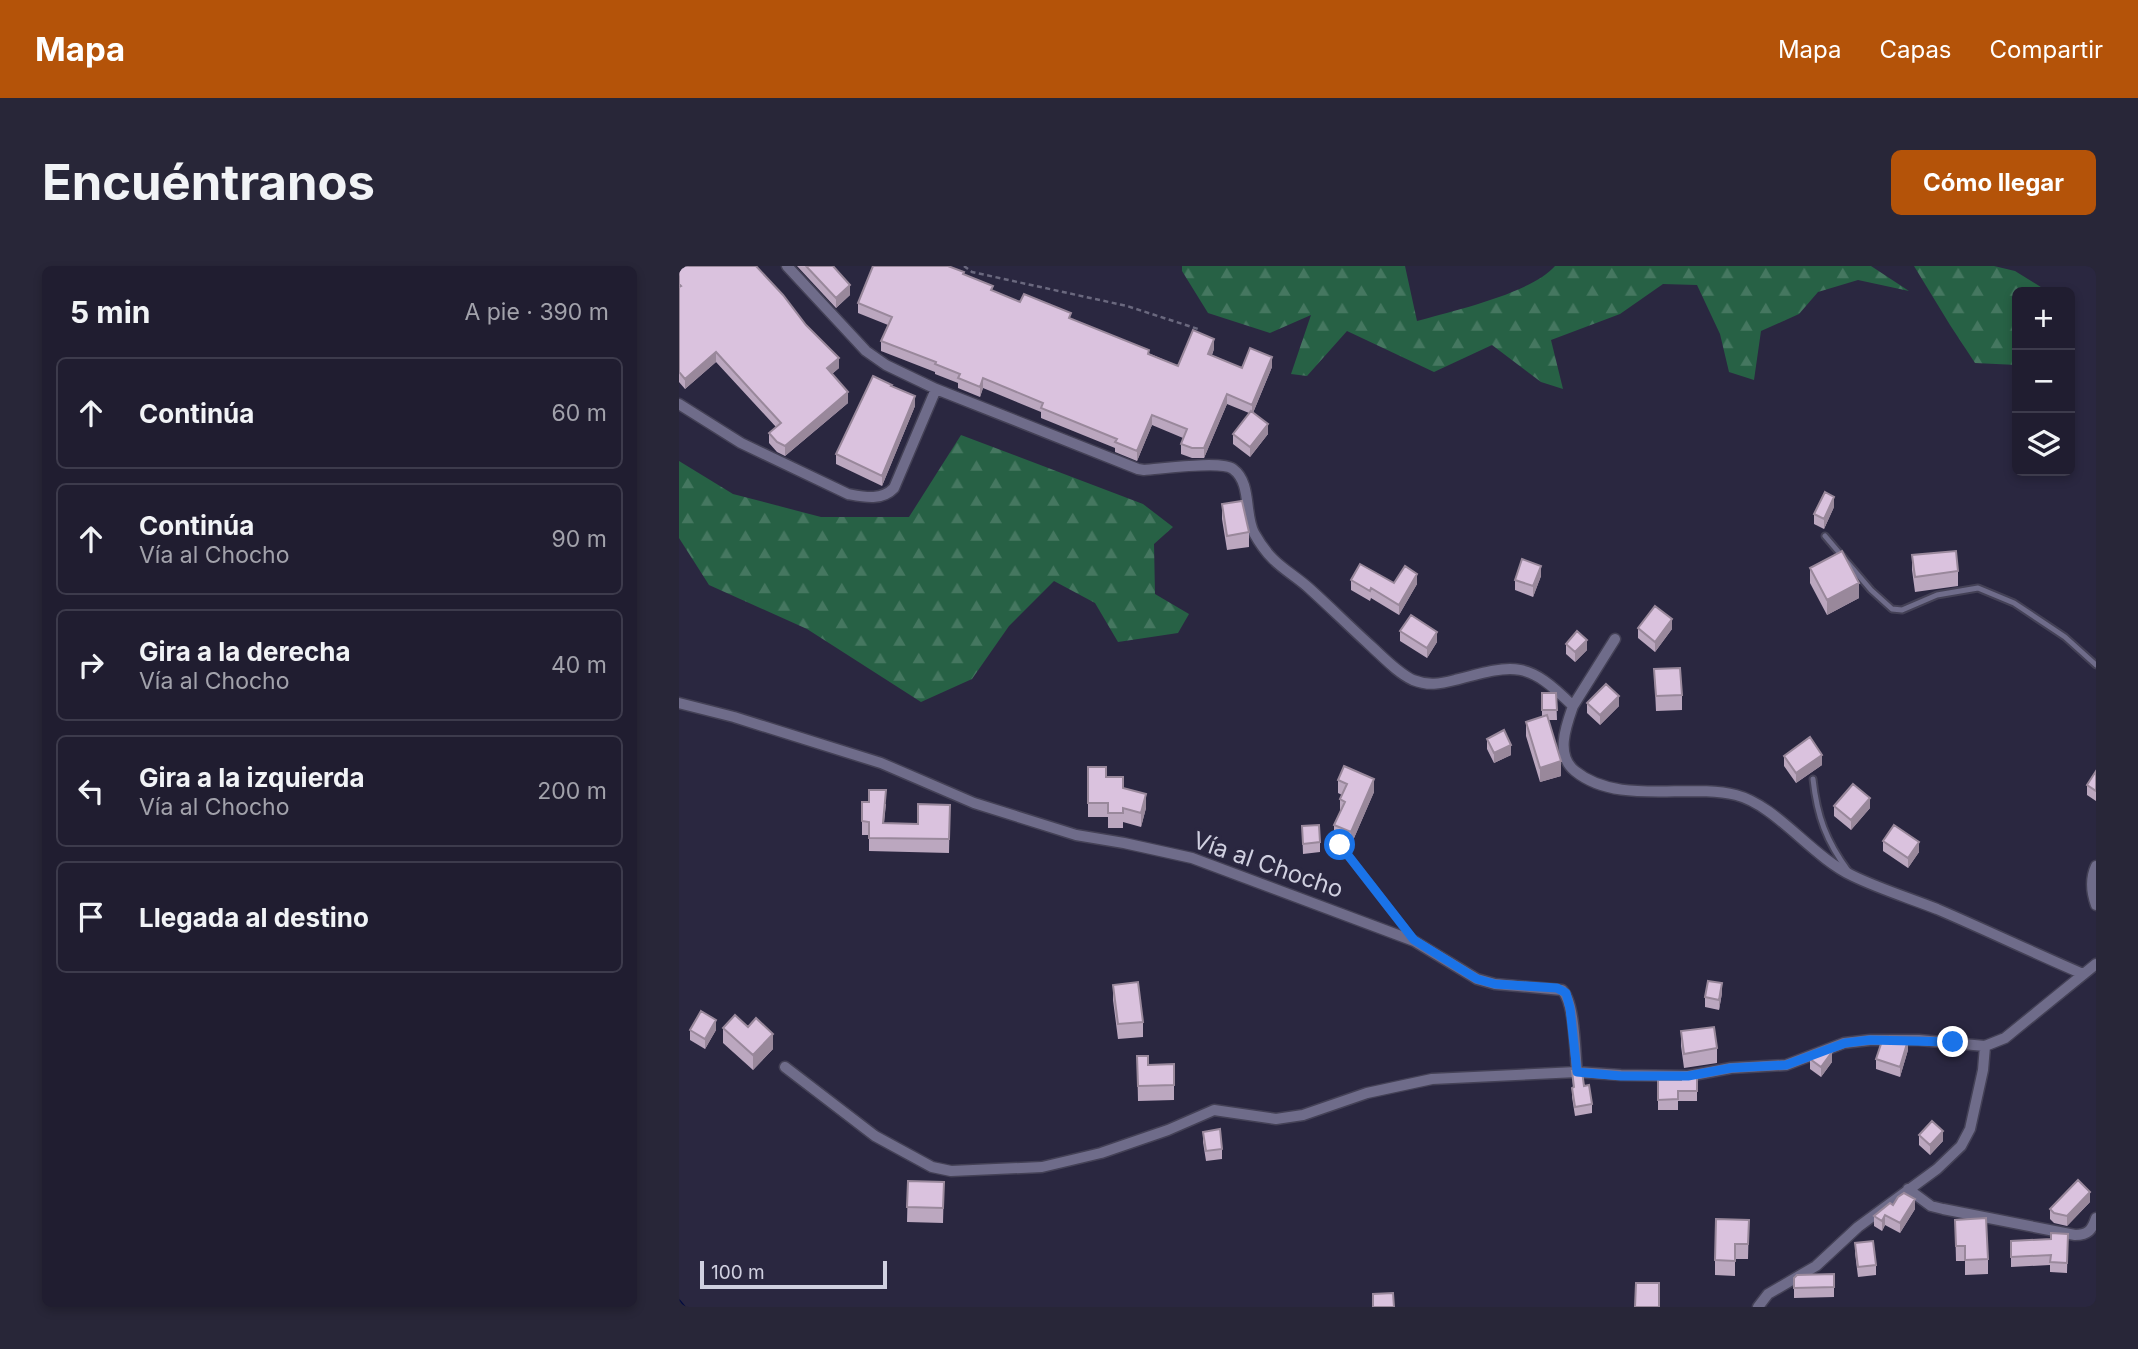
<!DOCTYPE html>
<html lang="es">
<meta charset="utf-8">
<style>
:root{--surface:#201d30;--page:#282638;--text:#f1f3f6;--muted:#a2a2ab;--line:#3d3b4c;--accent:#b45309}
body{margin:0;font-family:Inter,sans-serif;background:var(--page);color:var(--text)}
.controls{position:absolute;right:21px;top:21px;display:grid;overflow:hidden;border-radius:10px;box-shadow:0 4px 10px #0003}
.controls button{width:63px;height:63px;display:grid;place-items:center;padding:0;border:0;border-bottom:2px solid var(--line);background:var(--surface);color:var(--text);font:35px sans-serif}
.scale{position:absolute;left:21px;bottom:18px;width:187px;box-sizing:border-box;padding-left:7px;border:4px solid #d0d0e0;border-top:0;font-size:19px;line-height:24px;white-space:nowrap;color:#d0d0e0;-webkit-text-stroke:5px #2a2740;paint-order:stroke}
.stop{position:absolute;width:21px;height:21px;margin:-16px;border:5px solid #1a73e8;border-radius:50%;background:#fff}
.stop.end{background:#1a73e8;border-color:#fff;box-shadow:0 2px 7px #0008}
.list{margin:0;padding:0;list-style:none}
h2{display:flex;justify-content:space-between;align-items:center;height:91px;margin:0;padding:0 28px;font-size:30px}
h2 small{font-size:23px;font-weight:400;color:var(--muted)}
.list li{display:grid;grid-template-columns:46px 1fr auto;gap:21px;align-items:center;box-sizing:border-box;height:112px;margin:0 14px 14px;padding:0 14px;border:2px solid var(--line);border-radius:10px}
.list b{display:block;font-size:26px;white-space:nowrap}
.list p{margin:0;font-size:23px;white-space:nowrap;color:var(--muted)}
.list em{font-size:23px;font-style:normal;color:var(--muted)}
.icon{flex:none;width:38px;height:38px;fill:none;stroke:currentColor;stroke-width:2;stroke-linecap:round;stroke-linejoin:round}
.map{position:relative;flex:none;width:1417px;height:1041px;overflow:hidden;border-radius:10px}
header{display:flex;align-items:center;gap:42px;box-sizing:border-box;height:98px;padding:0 35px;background:var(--accent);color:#fff}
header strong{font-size:33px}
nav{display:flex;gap:38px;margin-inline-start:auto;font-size:24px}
.intro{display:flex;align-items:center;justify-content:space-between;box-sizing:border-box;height:168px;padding:0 42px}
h1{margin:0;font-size:49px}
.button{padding:18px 32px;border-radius:10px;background:var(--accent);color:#fff;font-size:24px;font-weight:700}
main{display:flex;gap:42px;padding:0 42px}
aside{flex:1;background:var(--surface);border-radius:10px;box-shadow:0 4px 10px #0003}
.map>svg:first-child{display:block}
</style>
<header>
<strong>Mapa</strong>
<nav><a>Mapa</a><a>Capas</a><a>Compartir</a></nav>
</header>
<div class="intro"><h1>Encuéntranos</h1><a class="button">Cómo llegar</a></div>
<main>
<aside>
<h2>5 min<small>A pie · 390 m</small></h2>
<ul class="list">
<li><svg class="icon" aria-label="ahead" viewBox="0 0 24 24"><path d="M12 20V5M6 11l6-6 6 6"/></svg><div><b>Continúa</b></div><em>60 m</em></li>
<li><svg class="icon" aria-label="ahead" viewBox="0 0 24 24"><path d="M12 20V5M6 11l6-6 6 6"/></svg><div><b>Continúa</b><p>Vía al Chocho</p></div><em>90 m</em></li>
<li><svg class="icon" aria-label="right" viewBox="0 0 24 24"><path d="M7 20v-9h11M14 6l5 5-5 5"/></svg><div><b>Gira a la derecha</b><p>Vía al Chocho</p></div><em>40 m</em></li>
<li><svg class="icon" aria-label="left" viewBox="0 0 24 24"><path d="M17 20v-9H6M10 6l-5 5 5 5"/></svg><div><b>Gira a la izquierda</b><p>Vía al Chocho</p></div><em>200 m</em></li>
<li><svg class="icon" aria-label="arrive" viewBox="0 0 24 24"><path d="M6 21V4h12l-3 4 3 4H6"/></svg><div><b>Llegada al destino</b></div></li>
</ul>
</aside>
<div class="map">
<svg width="1417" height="1041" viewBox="0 0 1417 1041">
<defs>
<pattern id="forest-firs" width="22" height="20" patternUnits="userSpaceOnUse" patternTransform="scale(1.75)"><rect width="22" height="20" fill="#276145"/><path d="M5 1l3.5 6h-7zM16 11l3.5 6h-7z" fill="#457760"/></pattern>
</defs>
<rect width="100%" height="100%" fill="#2a2740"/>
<path fill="url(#forest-firs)" d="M503,0H726L738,55C773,45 853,27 876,0H1192L1230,25L1179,14L1139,26L1120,48L1082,65L1075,114L1050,106L1041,68L1018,19L984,18L941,48L872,74L884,123L862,116L813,79L755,106L668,65L628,110L612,108L632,49L591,67L529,47L503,5Z
M1235,0H1315L1336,5L1370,26H1338V99L1296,97L1271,59Z
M282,169L464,238L494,261L475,278L476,328L510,348L499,367L439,376L416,337L375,315L330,360L293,413L242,436L128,363L30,319L0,272V195L54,228L142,251H230Z"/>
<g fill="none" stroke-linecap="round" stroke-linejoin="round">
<path stroke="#000a40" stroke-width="3.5" d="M0,1035L5,1041"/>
<defs>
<path id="service" d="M1146,270L1192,324L1213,343L1223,344L1258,329L1299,322L1335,337L1386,371L1417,399
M1134,513C1138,550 1147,575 1170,606
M661,579L734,673"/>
<path id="minor" d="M108,0L187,85L207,99L257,123L459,203L465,204C482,203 542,194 554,203C573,217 565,248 575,267C580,276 587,286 594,293C605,304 619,312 631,323C652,342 672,362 693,381C705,392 719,407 734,414C749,420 761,418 776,414C836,398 848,394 894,440C887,460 876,489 896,505C939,540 1008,517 1057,529C1097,539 1133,591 1174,610C1201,623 1230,632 1258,643C1307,664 1355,687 1404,708
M0,138L62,177L169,228C185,231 203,235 215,222L257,123
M0,437L55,451L202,497L295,537L397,569L445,577L513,592L735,675L798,713L816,718L883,724C896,736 896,787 898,806
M894,440L936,373
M1417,600C1411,613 1412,625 1417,639
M106,801L196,870L253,901L272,905L363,901L422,887L489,864L535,844L597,853L624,849L688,827L753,813L898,806L942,809L1009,810L1052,802L1107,799L1165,777L1191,774H1240L1306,780
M1229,923L1252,940L1264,943L1396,969C1409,969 1413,964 1417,952
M1079,1041L1089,1028L1137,1000L1179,961L1258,903L1282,880L1291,863L1304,804L1306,780L1326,772L1417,698"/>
</defs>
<use href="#service" stroke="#444156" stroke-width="9"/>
<use href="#minor" stroke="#444156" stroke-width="13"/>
<path stroke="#6a687e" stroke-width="2.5" stroke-dasharray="5 3.5" stroke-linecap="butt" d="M285,0L293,6L448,40L522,64"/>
<use href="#service" stroke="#6f6c8a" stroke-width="5"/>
<use href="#minor" stroke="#6f6c8a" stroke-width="10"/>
</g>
<path fill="#bba7bf" d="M0,0L160,102L153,108L169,137L106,190L98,186L90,177V167L97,161L37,96L6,123L0,116Z
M118,0H154L171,29L157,42Z
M285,8L314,25L341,36L392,53L499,100L535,83L533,89L563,102L593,101L574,147L589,168L571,191L554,178V168L570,147L548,138L525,192H513L502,188V178L504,172L473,159L458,195L436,186V182L362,152V146L304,122L301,131L279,122V117L256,108V106L202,85V75L209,59L179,47V37Z
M213,121L236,140L203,220L157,198V188Z
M543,238L570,266V281L548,284L543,253Z
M1155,241L1145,263L1135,258V248Z
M1233,289L1279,305V320L1236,326L1233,304Z
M1131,302L1180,332L1148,349L1131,317Z
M862,310L854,331L836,324V314Z
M672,314L715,317L738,318L720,349L692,332L691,335L672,324Z
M959,362L993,363L976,386L959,372Z
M721,365L758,376L748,392L721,375Z
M887,378L908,384L896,396L887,388Z
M975,403L1003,429V444L977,445Z
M863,427H877L878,454H870L882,510L861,516L847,470V456L863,451Z
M908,437L940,440L921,459L908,447Z
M808,473L832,489L815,497L808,483Z
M1105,490L1143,499L1117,517L1105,500Z
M409,501L427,511L444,522L467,542L462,561L444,556V562H429V551H409Z
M1417,505V535L1408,529V519Z
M659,514L695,526L672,579L655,572V559L661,546V533L663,529L659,527Z
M190,536L207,538L205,557L239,558L271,539L270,587L190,585V569H183V555Z
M1155,540L1191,542L1172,564L1155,550Z
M623,560L641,576V586L624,588Z
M1204,575L1240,586L1229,602L1204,585Z
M434,719L464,756V771L439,773L434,734Z
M1043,727L1040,744L1026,741V731Z
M44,762L94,783L74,804L44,777Z
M11,764H37L26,783L11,774Z
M1002,765L1038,782V797L1005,802L1002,780Z
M1229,784L1221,811L1197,803V793Z
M458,790L495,819V834L459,835Z
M1131,793L1153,796L1142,811L1131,803Z
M893,805L905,820L913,838V847L896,850L893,831V822L894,821Z
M1018,806V835H999V844H979V814H1002Z
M524,866L543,883V893L527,895L524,876Z
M1240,869L1264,875L1251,889L1240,879Z
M229,915L265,916L264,957L228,956Z
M1411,936L1388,960L1375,957L1371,953V943Z
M1214,939L1236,943L1221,967L1206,959L1203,965L1195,960V950Z
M1070,954L1069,993H1056V1010L1036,1009V994Z
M1276,954L1309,993V1008L1286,1009V995H1277Z
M1389,968L1388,1007L1371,1006V999L1332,1001V975L1372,973Z
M1176,977L1197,999V1009L1179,1011L1176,987Z
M1155,1008V1031L1115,1032V1012Z"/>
<path fill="#99889b" d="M171,19V29L157,42V32Z
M535,73V83L529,98V88Z
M37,86V96L6,123V113Z
M593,91V101L573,149V139Z
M160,92V102L148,112V102Z
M304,112V122L301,131V121Z
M169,126V137L106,190V180Z
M548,128V138L525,192V182Z
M236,130V140L203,220V210Z
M473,149V159L458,195V185Z
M589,158V168L571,191V181Z
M1155,231V241L1145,263V253Z
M862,300V310L854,331V320Z
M738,308V318L720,349V339Z
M1180,317V332L1148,349V334Z
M993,353V363L976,386V376Z
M758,366V376L748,392V382Z
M908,374V384L896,396V386Z
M940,430V440L921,459V449Z
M832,479V489L815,497V487Z
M1143,489V499L1117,517V507Z
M882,495V510L861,516V502Z
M695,513V526L672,579V566Z
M467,528V542L462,561V547Z
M1191,532V542L1172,564V554Z
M1240,576V586L1229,602V592Z
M1043,717V727L1040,744V734Z
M37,754V764L26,783V773Z
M94,768V783L74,804V789Z
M1229,774V784L1221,811V801Z
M1153,786V796L1142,811V801Z
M1264,865V875L1251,889V879Z
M1411,926V936L1388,960V950Z
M1236,933V943L1221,967V957Z
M1206,949V959L1203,965V955Z"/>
<path fill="#dac2de" stroke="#99889b" stroke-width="2" d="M0,0H77L104,29L127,59L160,92L148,102L169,126L106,180L98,176L90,167L102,157L37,86L6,113L0,106V21L2,20L0,18Z
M127,0H154L171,19L157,32Z
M194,0H269L285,6L284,8L314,20L312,24L341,36L345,28L392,47L390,52L470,84L469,88L499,100L514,64L535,73L529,88L563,102L571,82L593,91L573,139L548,128L525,182H513L502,178L508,163L473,149L458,185L436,176L438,173L362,142L364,137L304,112L301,121L279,112L281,108L256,98L257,96L202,75L213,51L179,37Z
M194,110L213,119L212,120L236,130L203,210L157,188Z
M572,145L589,158L571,181L554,168Z
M1146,226L1155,231L1145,253L1135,248Z
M563,235L570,266L548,270L543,238Z
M1163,285L1180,317L1148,334L1131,302Z
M1277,285L1279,305L1236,311L1233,289Z
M843,293L862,300L854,320L836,314Z
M681,298L715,317L726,300L738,308L720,339L692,322L691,325L672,314Z
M976,340L993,353L976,376L959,362Z
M732,349L758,366L748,382L721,365Z
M898,365L908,374L896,386L887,378Z
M1001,402L1003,429L977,430L975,403Z
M927,418L940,430L921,449L908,437Z
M863,427H877L878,444H863Z
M868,449L882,495L861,502L847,456Z
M825,464L832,479L815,487L808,473Z
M1131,471L1143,489L1117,507L1105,490Z
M665,500L695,513L672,566L655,559L666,536L661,533L668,518L659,514Z
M409,501H427V511H444V522L467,528L462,547L444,542V547H429V537H409Z
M1417,505V525L1408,519Z
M1174,518L1191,532L1172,554L1155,540Z
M190,524H207L204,557L239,558V538L271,539L270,573L190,572V556L183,555V536H190Z
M640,559L641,576L624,578L623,560Z
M1215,559L1240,576L1229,592L1204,575Z
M1029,715L1043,717L1040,734L1026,731Z
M459,716L464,756L439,758L434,719Z
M22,745L37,754L26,773L11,764Z
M56,749L69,761L77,752L94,768L74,789L44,762Z
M1035,761L1038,782L1005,788L1002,765Z
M1211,771L1229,774L1221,801L1197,793L1203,775L1209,777Z
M1146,782L1153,786L1142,801L1131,793L1135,786Z
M458,790H469V799L495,798V819L459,820Z
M893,805H903L905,820L910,819L913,838L896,841L893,822L895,821Z
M1018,806V825H999V833L979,834V814H1002V807Z
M1253,855L1264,865L1251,879L1240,869Z
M541,863L543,883L527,885L524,866Z
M1399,914L1411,926L1388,950L1375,947L1371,943Z
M229,915L265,916L264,942L228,941Z
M1225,927L1236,933L1221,957L1206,949L1203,955L1195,950L1211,937L1214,939L1219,931Z
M1307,952L1309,993L1286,994V980H1277L1276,954Z
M1037,953L1070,954L1069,978H1056V995L1036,994Z
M1372,967L1389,968L1388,997L1371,996L1372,989L1332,991V975L1372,973Z
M1194,975L1197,999L1179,1001L1176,977Z
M1155,1008V1021L1115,1022V1012L1118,1009Z
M957,1017H980V1041H956Z
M714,1027L715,1041H694V1028Z"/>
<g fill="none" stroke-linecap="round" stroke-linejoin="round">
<path stroke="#1a73e8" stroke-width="9" d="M661,579L735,674L798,713L816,718L878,722L887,727L891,742L898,806L942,810H1009L1052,802L1107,799L1166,777L1191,774L1274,776"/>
</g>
<g text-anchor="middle" stroke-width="7" stroke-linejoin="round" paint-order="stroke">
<g font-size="24" fill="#d0d0e0" stroke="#2a2740">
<text transform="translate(589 599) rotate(19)" y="8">Vía al Chocho</text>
</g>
</g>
</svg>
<div class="controls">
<button>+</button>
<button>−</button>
<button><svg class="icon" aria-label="layers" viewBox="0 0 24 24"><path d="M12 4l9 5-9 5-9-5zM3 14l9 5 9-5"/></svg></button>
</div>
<div class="scale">100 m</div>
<div class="stop" style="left:661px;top:579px"></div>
<div class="stop end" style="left:1274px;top:776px"></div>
</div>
</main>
